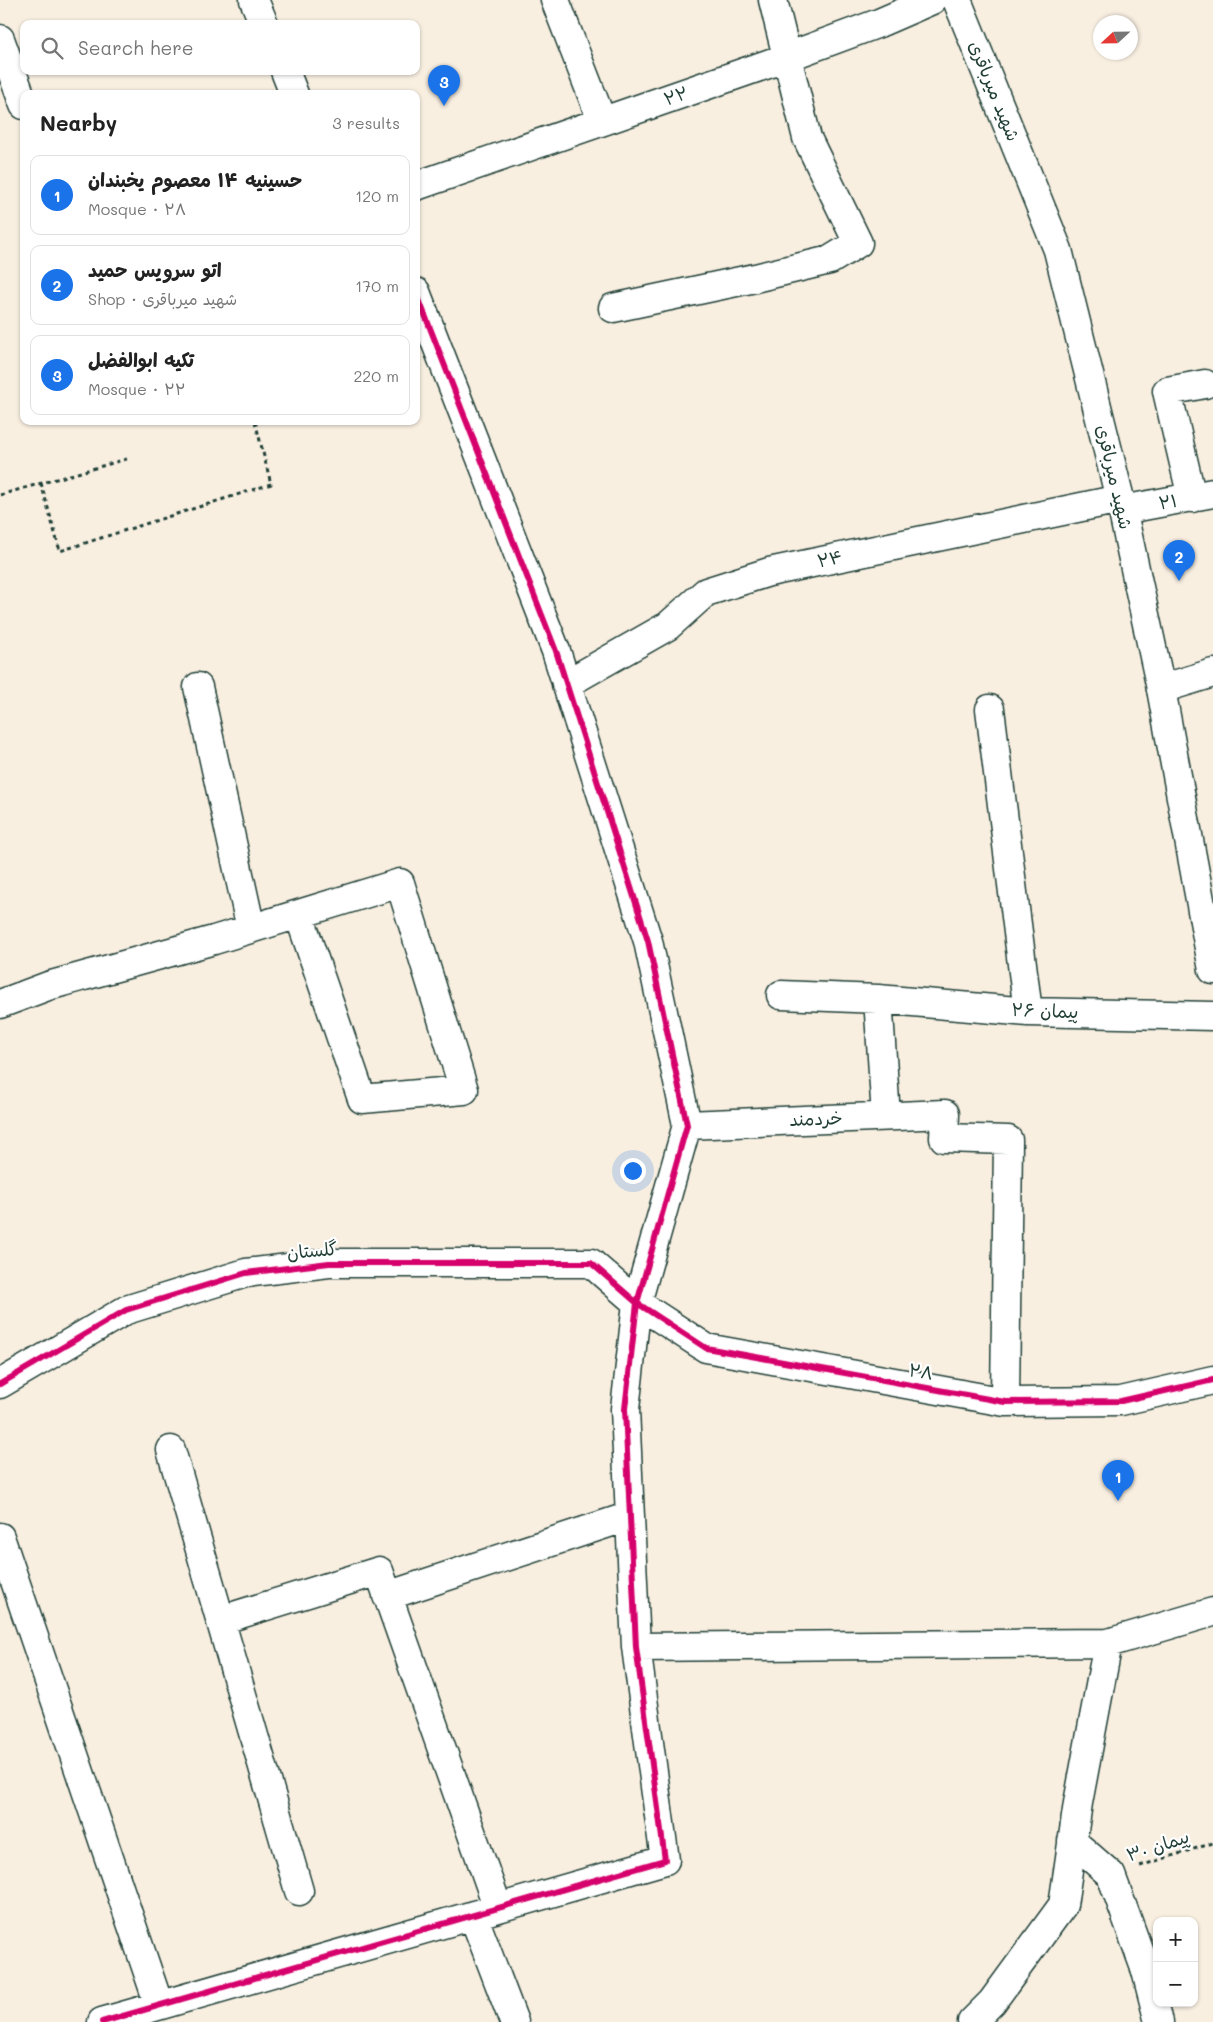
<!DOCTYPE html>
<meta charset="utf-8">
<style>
:root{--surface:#fff;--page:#f6f6f6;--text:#222;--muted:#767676;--line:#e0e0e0;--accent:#1a73e8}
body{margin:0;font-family:Mali,"Playpen Sans Arabic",sans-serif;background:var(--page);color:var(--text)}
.controls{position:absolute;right:15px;bottom:15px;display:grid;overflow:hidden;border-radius:10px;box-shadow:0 1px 4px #0004}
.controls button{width:45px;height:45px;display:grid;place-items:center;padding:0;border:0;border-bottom:1px solid var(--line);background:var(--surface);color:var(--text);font:25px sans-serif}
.compass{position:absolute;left:1093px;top:15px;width:45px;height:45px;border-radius:50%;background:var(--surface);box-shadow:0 1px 4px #0004;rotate:248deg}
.you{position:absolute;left:632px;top:1170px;width:18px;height:18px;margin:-12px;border:4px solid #fff;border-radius:50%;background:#1a73e8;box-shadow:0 0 0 8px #1a73e833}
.badge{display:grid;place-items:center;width:32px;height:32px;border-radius:50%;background:var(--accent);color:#fff;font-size:16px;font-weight:700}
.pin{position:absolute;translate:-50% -41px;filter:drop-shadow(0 1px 2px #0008)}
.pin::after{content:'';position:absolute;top:26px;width:18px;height:15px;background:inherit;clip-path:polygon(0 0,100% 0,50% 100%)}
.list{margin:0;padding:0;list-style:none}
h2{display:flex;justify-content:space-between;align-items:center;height:65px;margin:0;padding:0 20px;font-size:21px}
h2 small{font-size:16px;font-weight:400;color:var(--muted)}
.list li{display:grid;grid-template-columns:32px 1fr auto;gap:15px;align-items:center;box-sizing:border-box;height:80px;margin:0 10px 10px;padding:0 10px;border:1px solid var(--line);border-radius:10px}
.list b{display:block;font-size:19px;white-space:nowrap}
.list p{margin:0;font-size:16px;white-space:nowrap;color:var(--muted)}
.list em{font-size:16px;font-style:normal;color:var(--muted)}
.icon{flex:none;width:28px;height:28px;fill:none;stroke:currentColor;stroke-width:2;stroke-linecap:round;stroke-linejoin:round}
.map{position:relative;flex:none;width:1213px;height:2022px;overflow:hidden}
.search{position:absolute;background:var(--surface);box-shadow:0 1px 4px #0004;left:20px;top:20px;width:400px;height:55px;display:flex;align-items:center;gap:12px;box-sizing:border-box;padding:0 18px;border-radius:10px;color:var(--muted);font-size:19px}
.panel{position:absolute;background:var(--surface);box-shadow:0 1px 4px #0004;left:20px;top:90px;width:400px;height:335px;border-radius:10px}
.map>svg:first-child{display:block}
</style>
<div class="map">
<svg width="1213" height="2022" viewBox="0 0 1213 2022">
<rect width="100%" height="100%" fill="#f8efe1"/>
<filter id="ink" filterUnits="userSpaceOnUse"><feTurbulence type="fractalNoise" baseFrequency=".02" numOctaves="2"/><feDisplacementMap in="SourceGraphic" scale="10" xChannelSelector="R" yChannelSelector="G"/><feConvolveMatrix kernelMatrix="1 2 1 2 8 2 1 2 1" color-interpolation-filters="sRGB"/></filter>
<g filter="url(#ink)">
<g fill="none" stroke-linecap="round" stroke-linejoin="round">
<defs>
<path id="minor" d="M254,0L264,24
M555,0L602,121
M0,39L24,105
M285,71L294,94
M416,186L768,64L879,23L932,0
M613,308L755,278L830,260L858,243L807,138L773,0
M1192,498L1167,391L1205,384
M1122,510L1213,493
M566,684L668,626L706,592L769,572L1120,499
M198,687L251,929
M1161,689L1213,673
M990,709L1028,1012
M781,995L878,999L1028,1012L1213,1016
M878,999L886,1116
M0,1004L48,986L214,940L400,883L464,1090L362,1099L299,915
M687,1125L945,1114L944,1138L1008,1140L1005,1402
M0,1384L126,1310L246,1273L329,1263H591L637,1303L706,1348L1005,1402L1121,1401L1213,1380
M171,1450L299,1891
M0,1537L159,2005
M387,1596L630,1516
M221,1620L379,1571L498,1908
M636,1647L1108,1643L1213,1612
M1072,1841L1111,1875L1146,1971L1159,2022
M473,1915L514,2022
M102,2022L665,1860L636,1647L625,1409L637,1303L687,1125L648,941L556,651L416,292
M972,2022L992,2002L1063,1905L1078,1803L1108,1643"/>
<path id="secondary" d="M957,0L1058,250L1120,499L1161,689L1213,970"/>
</defs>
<use href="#minor" stroke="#1f3d34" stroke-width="31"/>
<use href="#secondary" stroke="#1f3d34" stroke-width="31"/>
<path stroke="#1f3d34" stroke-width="3" stroke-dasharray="4 4" stroke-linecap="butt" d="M41,483L60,551L271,484L255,421
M0,495L130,458
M1140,1866L1213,1843"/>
<use href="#minor" stroke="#fff" stroke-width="28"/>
<use href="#secondary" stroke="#fff" stroke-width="28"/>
<defs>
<path id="cycleway" d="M0,1384L126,1310L246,1273L329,1263H591L637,1303L706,1348L1005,1402L1121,1401L1213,1380
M102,2022L665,1860L636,1647L625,1409L637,1303L687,1125L648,941L556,651L416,292"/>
</defs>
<use href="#cycleway" stroke="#fff" stroke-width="9"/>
<use href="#cycleway" stroke="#d6006c" stroke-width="6"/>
</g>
</g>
<g text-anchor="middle" stroke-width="4.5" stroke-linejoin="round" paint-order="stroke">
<g font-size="18" fill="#1f3d34" stroke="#fff">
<text transform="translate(994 91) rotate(68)" y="6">شهید میرباقری</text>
<text transform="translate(676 96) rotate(-19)" y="6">۲۲</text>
<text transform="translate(1114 477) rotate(77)" y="6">شهید میرباقری</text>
<text transform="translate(1168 502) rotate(-9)" y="6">۲۱</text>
<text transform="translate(830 559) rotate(-12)" y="6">۲۴</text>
<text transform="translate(1045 1011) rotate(2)" y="6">پیمان ۲۶</text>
<text transform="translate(816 1119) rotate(-2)" y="6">خردمند</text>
<text transform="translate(312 1251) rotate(-5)" y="6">گلستان</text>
<text transform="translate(921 1372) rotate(10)" y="6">۲۸</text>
<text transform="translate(1158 1846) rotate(-18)" y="6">پیمان ۳۰</text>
</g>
</g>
</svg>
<div class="controls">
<button>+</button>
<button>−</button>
</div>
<svg class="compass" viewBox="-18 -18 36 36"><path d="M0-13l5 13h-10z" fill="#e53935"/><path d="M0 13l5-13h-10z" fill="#767676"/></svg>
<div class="you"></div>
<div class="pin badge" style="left:1118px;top:1501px">1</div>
<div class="pin badge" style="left:1179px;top:581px">2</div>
<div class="pin badge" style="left:444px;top:106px">3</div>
<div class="search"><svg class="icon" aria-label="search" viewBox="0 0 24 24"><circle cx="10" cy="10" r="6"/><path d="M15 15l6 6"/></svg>Search here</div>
<section class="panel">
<h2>Nearby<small>3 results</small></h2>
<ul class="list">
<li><span class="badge">1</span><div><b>حسینیه ۱۴ معصوم یخبندان</b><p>Mosque · ۲۸</p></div><em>120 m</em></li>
<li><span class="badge">2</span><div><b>اتو سرویس حمید</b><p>Shop · شهید میرباقری</p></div><em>170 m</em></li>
<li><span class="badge">3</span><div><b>تکیه ابوالفضل</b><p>Mosque · ۲۲</p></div><em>220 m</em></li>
</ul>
</section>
</div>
